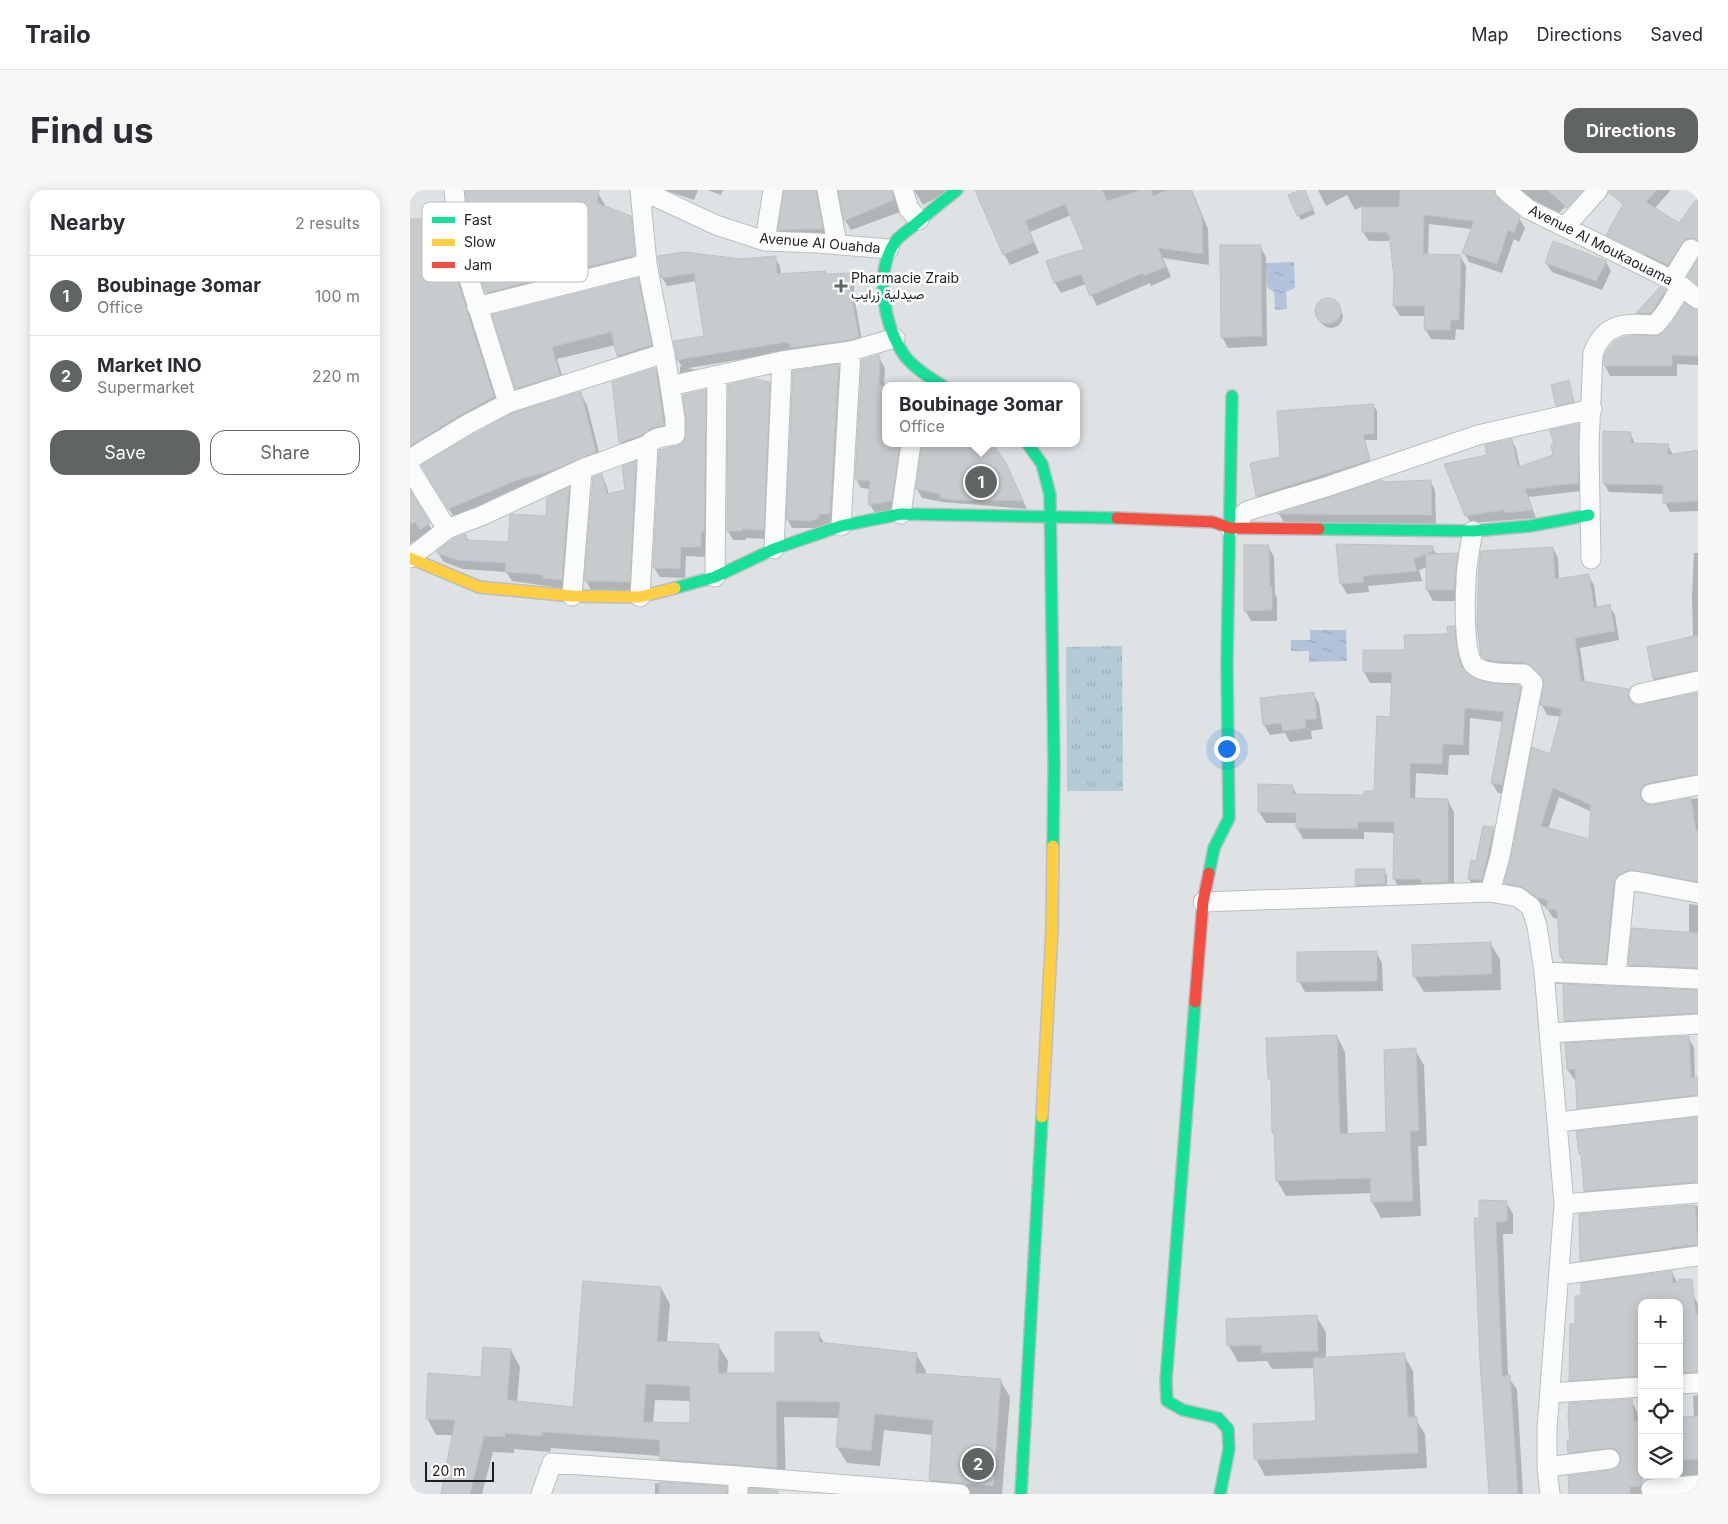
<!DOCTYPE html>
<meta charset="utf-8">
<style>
:root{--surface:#fff;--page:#f7f7f7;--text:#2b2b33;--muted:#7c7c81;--line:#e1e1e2;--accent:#616465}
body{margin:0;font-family:Inter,Vazirmatn,sans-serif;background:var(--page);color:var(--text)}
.controls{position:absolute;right:15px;bottom:15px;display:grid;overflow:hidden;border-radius:10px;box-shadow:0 2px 12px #0003}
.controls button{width:45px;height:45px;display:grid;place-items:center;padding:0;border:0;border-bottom:1px solid var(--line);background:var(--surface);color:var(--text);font:25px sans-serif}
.scale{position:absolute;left:15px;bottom:12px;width:69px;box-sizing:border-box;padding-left:5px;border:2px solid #1d2021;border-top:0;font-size:14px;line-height:18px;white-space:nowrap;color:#1d2021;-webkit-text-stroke:4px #fff;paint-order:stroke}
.you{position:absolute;left:816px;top:558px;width:18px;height:18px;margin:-12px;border:4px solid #fff;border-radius:50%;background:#1a73e8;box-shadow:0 0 0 8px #1a73e833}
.badge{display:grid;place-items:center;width:32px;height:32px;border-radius:50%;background:var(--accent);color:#fff;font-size:16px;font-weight:700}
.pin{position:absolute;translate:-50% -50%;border:2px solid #fff;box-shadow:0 1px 5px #0006}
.popup{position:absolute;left:472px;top:192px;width:198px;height:65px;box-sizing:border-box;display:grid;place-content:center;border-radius:10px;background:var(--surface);filter:drop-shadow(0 1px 4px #0005);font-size:16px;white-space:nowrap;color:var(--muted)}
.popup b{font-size:19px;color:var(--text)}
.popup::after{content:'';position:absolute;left:50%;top:100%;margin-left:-10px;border:10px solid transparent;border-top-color:var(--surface)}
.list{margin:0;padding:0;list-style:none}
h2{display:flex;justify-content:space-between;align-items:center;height:65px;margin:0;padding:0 20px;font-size:21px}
h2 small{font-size:16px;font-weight:400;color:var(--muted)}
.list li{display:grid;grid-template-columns:32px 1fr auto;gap:15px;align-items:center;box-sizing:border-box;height:80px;padding:0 20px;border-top:1px solid var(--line)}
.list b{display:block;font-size:19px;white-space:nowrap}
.list p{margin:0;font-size:16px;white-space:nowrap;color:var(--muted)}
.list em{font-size:16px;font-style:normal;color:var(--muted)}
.actions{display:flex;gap:10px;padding:15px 20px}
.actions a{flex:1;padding:11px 0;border:1px solid var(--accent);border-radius:15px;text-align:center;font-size:18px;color:var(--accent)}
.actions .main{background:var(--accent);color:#fff}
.icon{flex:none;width:28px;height:28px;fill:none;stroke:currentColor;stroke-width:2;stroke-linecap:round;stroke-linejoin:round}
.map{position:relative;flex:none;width:1288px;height:1304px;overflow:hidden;border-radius:15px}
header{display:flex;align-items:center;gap:30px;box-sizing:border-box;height:70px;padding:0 25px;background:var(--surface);border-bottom:1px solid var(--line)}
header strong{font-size:24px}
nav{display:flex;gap:28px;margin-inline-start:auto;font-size:18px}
.intro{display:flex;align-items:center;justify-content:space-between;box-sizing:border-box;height:120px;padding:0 30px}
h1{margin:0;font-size:35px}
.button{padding:12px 22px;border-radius:15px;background:var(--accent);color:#fff;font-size:18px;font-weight:700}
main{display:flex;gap:30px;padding:0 30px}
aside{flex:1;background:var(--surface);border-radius:15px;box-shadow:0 2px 12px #0003}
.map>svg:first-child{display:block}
</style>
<header>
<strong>Trailo</strong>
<nav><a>Map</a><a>Directions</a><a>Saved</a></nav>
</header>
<div class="intro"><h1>Find us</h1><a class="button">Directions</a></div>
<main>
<aside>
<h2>Nearby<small>2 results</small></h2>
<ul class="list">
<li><span class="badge">1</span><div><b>Boubinage 3omar</b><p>Office</p></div><em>100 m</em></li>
<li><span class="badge">2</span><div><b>Market INO</b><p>Supermarket</p></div><em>220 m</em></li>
</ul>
<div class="actions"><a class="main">Save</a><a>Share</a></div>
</aside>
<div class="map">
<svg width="1288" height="1304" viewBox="0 0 1288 1304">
<defs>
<pattern id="park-tufts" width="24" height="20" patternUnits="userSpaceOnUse" patternTransform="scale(1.25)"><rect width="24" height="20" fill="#b4cbd6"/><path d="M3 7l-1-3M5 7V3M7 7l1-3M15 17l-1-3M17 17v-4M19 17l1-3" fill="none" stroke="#9aaeb7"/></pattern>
<pattern id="water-ripples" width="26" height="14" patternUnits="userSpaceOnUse" patternTransform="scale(1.25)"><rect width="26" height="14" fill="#b4c3dc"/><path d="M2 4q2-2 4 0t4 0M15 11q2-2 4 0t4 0" fill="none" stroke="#9aa7bc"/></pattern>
</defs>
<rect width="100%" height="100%" fill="#dee2e4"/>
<path fill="url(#park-tufts)" d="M712,456L713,601H657L656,457Z"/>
<path fill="url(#water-ripples)" d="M884,72L885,98L876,102L877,119L865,120L864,102L857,97L856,73Z
M900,440H936L937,471L899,472V461H881V450H900Z"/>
<path fill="#0003" fill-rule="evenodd" d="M51,0H182L188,3L195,15L194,17L220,27L227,38L231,77L83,114L77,103L62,57L55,1ZM221,35H223L227,72H224Z
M254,0H288L284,10Z
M297,0H313L311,5Z
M375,0H418V49L375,50L369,40Z
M429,0H494L487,9L490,22L441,40L435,30Z
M504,0H541L513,15Z
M568,0H782L798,39L799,75L753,68L761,87L741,96L740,93L687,116L676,94L651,103L645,93L676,60L661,25L620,42L629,63L600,75L594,64Z
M894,0L905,24L891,30L888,25Z
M908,0H1095L1092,2L1089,10L1109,28L1115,38L1109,52L1104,49L1092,83L1059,72L1054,63L1062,39L1019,34L1018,65L1050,66L1056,76L1054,140L1046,139L1045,150L1021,149L1015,139L1016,126H990L984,116L985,87L981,51H959L953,42V16L945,20L937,5L916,16Z
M1107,0H1152L1160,12L1146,26L1137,22L1126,11L1125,14Z
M1206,0H1261L1244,19L1269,35L1288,9V57L1263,84L1240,73L1235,63L1252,45Z
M0,30H35L40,39L44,73L89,217L0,268Z
M850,56L856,67L857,156L818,158L812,147Z
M365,68L370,76L371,85L439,84L444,93V106L453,156L382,161L279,178L286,180L292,189L276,192L270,182V176L272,177L268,170L265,152L295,147L287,91L257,96L252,87L331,70Z
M1196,72L1201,81L1192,100L1142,82L1136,73Z
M227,89L234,101L248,168L215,178L208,166L205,155L147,169L156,197L113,210L106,198L84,126Z
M1255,103L1257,107L1243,128H1230L1227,123L1237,113Z
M916,109L922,110L927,114L933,125L932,131L928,136L922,138L916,137L911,133L906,122L907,116L911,111Z
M1288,121V175L1267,174V186H1200L1195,176V166L1249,147Z
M468,166L475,178L474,196H476V253H500L486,319L465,323L460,315L461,299L451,298L446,289Z
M428,175L433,183L424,331L405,338H382L378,330Z
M245,179L250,188L258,244L216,262L211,253L203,193Z
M1158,192L1166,216L1150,220L1148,215Z
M359,193L364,202L358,349L336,348V350H323L318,341Z
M295,201L301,211L296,367L276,366L275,388L250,387L244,378L268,257L276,250Z
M170,203L177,215L192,274L46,330L19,288Z
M963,215L967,221V250H955L962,277L851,312L847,306L842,274L871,268Z
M1168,235L1173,243L1172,301L1118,307L1126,328L1061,333L1056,325L1078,266L1101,250L1106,258L1110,277L1144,265Z
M1220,243L1225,254L1258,255L1263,265L1288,261V321L1260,322L1255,313L1254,304L1199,302L1194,293Z
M513,254L600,283L617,319L533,312L512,308L507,299Z
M225,273L230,282L224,401L181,400L176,391L191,285L196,294L199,305L216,301Z
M1020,291L1025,300L1026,334L874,332L869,324L968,292Z
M159,299L164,308L157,399L102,391L96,382L53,379L34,372L28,363L55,345L59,351L99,354L137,327Z
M0,303L24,343L14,345L0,354Z
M858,356L864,367L865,404L867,408V431H841L835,420Z
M927,356L1022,357L1027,365L1047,364L1053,374L1050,411H1023L1017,400V377L1009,380L1012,391L958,396L959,402L937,404L931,394Z
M1143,358L1148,368L1149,389L1178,386L1184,395L1187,418L1199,416L1205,425L1209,450L1170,458L1175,493L1218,500L1224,510L1223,515L1225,516L1288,504V594L1235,610V615L1243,616L1288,608V701L1215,694L1201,783L1159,781L1151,767L1149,729L1143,728L1137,718L1117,705L1101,702L1096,693L1141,565L1152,527L1137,525L1132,515L1135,493L1128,485L1078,475L1073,465ZM1149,607L1182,622L1180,651L1138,639Z
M1284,363H1288V491L1250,498L1244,489L1238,458L1283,447L1282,405Z
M1044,437L1050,448L1055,483L1073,493L1110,498L1116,509L1098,605L1088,603L1082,593L1093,532L1060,528L1059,565H1039L1038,585L1006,583L1005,610L1038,611L1044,622V703L990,700L984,689L985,643L954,642V649H893L887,638V633H856L849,622L882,596L887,605L955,606L966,602L981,528L983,493H960L954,482L996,461L1039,445Z
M903,503L909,514L913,539L901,541L902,549L880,552L875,543L860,545L854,535Z
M1083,638L1089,647L1077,699L1064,698L1059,689Z
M947,680L974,681L977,685V699L949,700L947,695Z
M1279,714L1288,715V787L1225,784L1220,774L1279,744Z
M1080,753L1090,769L1091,800L1014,802L1004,786Z
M966,762L972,773L973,801L895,802L889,791Z
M1288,801V832L1161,840L1155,831Z
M927,846L935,862L938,945L977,943L1005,860L1014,875L1017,956H1008L1011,1026L971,1028L962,1012V1003L876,1006L867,991L865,946L864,943L862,894L860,889Z
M1278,847L1284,857L1285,889H1288V915L1173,928L1168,918L1167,889H1164L1158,880Z
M1288,929V1001L1180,1010L1175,1001L1173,967L1170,964Z
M1096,1012L1103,1024V1044H1093L1098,1187L1107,1199L1113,1304H1080L1070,1029Z
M1288,1016V1064L1177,1080L1171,1070L1170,1025Z
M1262,1082L1268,1094L1283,1105L1288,1114V1193L1269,1196V1113H1232V1197L1166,1201L1160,1190L1166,1135L1172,1107Z
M251,1098L260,1114L257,1153L308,1155L318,1171L317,1184H366L408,1143L415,1154L506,1164L516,1181L515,1185L590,1190L600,1207L592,1304H528L520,1290L523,1245L474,1240L470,1276L437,1273L427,1257L430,1228L374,1227L376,1294L260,1285L251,1269V1266L141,1258L140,1262L104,1259V1263L83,1262L72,1304H33L43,1245H26L17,1228L72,1188L101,1160L110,1177L107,1213L164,1218ZM245,1210L281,1211V1234H243Z
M906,1126L916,1142V1168L994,1165L1003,1181L1005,1228L1015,1244L1017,1278L855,1286L846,1269L907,1232L905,1178L862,1179L857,1171L828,1172L819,1156L818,1130Z
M1288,1205V1296L1267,1297L1260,1285H1269V1229L1284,1228L1283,1206Z
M1221,1210L1227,1222L1231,1256L1232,1304H1160L1207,1279L1211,1274L1212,1270L1206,1269L1165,1274L1159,1263Z
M245,1293L316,1298L320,1304H245Z"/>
<path fill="#c8cbcd" stroke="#bfc2c3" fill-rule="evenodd" d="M55,0H189L187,13L221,26L225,65L75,103L61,58Z
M374,0H406L413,39L368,40Z
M428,0H482L484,10L434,31Z
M565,0H692L697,11L731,0H741L743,6L757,0H781L792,27L793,64L748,58L756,77L734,86L733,83L680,106L671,84L644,93L636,71L674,59L655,14L615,31L624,52L593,65Z
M890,0H895L903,19L887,26L878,5Z
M990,0H1084L1088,9L1110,27L1104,43L1098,40L1087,74L1052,63L1064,31L1014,25L1013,64L1051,65L1049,130H1041L1040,140H1014L1015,116H983L984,87L979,44H977V42H952V17H989Z
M1138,0H1173L1157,18Z
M1199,0H1247L1236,12L1269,33L1288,7V50L1282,48L1275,49L1258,75L1196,45L1213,14L1199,3Z
M0,29H36L39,63L84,207L52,224L0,256Z
M1143,51L1197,71L1186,91L1135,73Z
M810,55H851L852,146L811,148Z
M274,62L331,69L366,66L367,84L415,81L416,84L440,83V96L449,147L439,150L380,158V153L376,154V152L267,170L264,151L294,146L284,83L251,88L248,66Z
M1288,69V95L1277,86Z
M228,88L242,155L207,166L201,142L142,157L150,185L105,199L82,125Z
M1250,97L1256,100L1241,123H1226Z
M905 121a13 13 0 1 1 26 0a13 13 0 1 1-26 0Z
M1275,113L1282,118L1288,120V166L1262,165V176H1194V166L1198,159L1206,150L1217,146L1249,145L1261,134Z
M469,165L470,168L469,195H476V253H490L482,311L458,315L460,291L445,290L452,170Z
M429,174L420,324H409V328L400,331L376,330L383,181Z
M246,178L254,235L242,238L232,245L209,253L202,192Z
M344,189L360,192L354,340L332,339V341H317L318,195Z
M1159,190L1164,212L1146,216L1141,195Z
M296,200L294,341H292L291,343V357H271L270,379L243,378L249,260L267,256L275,250L276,229L273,205Z
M171,202L186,262L138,282L110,289L38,319L11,275L64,244L102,223Z
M964,214V244H953L960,270L846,306L840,273L870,267L867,221Z
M1169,234L1168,293L1115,299L1123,320L1095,323L1094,320L1055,326L1034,274L1077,265L1075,255L1102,249L1108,277L1143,265L1141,255H1144L1140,240Z
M1193,241L1221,242V253L1258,254V265L1288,260V311L1253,313V295L1193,294Z
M512,253H582L596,273L613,311L542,310L530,308V304L506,299Z
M226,271L220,392L174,391L183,287L192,284L197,304L215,300L212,276Z
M1021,290L1022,325L867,324L968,291H974V292Z
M159,297L152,390L133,388V385L95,382L96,373L47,370L27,363V361L43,349L56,344V350L98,352L100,325L102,324L136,326L137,308Z
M0,300L20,333L10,340L5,332L0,335Z
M926,354L1023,356V361L1004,369L1007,381L953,386L954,392L930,394Z
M834,355H859L860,397H862V420L834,421Z
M1143,357L1145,389L1179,384L1184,418L1200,414L1205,441L1165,448L1171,491L1219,499L1218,507L1221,512L1226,515L1288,503V584L1238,593L1233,596L1231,600L1230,606L1233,612L1237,614L1243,615L1281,608L1286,641H1288V692L1222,680L1216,681L1206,687L1204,693L1196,774L1153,772V767H1150L1147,720L1136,719L1138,710L1127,708L1114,698L1094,693L1101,668L1122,557L1140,564L1152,519L1130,515L1134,490L1121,476L1115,473L1084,471L1075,469L1071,465L1067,436L1069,374L1071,361ZM1143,598L1181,615L1179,649L1131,636Z
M1048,363L1044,400H1016V364Z
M1037,436H1044L1048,464L1052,477L1059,485L1073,492L1109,495L1111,497L1092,595L1081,593L1094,522L1055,518L1053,555L1033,554L1032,574L1000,573V608L1038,609V692L1011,693V689H983L984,632H948V639L886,638V623L848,622V594L883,595V604L954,605V601H964L967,526L980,527L982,482H953V460H995L994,445L1038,444Z
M1288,445V480L1243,489L1237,457Z
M904,502L907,529L895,530L896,538L873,541L871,533L853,535L850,508Z
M1073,636L1084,637L1072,690L1058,689L1061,670L1066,671Z
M946,679H975V694L945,695Z
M1222,738L1288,743V778L1218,775Z
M1081,752L1082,784L1003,787L1002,755Z
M967,761V791L887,792V762Z
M1153,794L1288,800V823L1154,831Z
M927,845L930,944L976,942L974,860L1006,858L1009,941H1000L1003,1011L961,1012L960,988L866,991L864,943H862L861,889H858L856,848Z
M1279,846L1281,888L1288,887V905L1167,919L1165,879L1157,880L1155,853Z
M1288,927V992L1174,1001L1171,964H1169L1166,941Z
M1069,1010L1097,1011V1032H1086L1092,1186L1100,1185L1108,1304H1079L1070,1172L1064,1028H1069Z
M1285,1015L1288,1055L1261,1057V1058L1170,1071L1169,1024Z
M1262,1081L1263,1093L1269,1092V1089H1282L1286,1125L1288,1124V1182L1271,1183L1269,1169V1113H1232V1186L1159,1191L1160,1134H1165V1106H1171V1093Z
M173,1091L251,1097L247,1151L309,1154L308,1183H365V1142H409V1152L507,1163L505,1183L591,1189L583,1296L519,1290L523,1230L465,1224L461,1261L426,1257L430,1212L366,1211L367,1278L249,1269L250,1250L132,1242V1246L95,1243V1247L74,1246L60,1304H31L45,1230L16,1229L18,1183L71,1187L73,1157L101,1159L97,1210L163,1217ZM236,1194L280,1196V1233L233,1232Z
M907,1125L908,1161L852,1163L851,1155L817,1156L816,1129Z
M995,1163L998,1227H1007L1008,1263L844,1270L843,1234L906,1231L903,1168Z
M1222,1209L1224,1231L1232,1230V1293L1230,1296L1220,1297V1304H1159L1158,1286L1202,1280L1207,1278L1210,1274L1211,1268L1209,1262L1205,1259L1199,1258L1158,1263L1157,1251H1160L1158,1226L1159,1213Z
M1288,1226V1269L1270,1270L1269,1227Z
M249,1292L317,1296V1304H249Z
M339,1298L368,1301V1304H339Z"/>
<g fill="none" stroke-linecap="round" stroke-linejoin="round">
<defs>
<path id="street" d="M44,0L50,60L98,213
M231,0L306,35L355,51L408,53L479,59
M417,0L427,54
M493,0L499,19L509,30
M1095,0L1118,19L1262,90L1288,109
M1155,37L1188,0
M355,51L363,0
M237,74C244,114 254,155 260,196L372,171L441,161L485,148
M1262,90L1281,59
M67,117L237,74L230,0
M0,269L58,234L98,213L255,163
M0,279L37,339
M491,324L501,253
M431,336L441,161
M820,338L837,321L919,296L1068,245L1182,219
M1063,341C1060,358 1056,375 1056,392C1055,407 1053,467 1065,476C1077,485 1100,483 1114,484L1123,493L1090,666L1080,702
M364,359L372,171
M0,368L37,339L71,326L172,279L238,255C245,246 255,247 265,245V229L260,196
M1181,369L1179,256L1183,163C1195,132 1216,133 1245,135C1256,125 1263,109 1272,96
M305,387L307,185
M162,406L172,279
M230,407L238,255
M1229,504L1288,491
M1241,604L1288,595
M793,712L1080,702L1108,707L1121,717L1127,736L1134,782L1154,1014L1137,1239V1277L1140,1304
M1134,782L1288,789
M1206,785L1215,694L1221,691L1230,692L1288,703
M1140,843L1288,834
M1148,932L1288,916
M1154,1014L1288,1003
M1149,1085L1288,1066
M1269,1194L1288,1193
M1140,1203L1232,1197
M1137,1277L1200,1269
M1241,1299L1288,1295
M131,1304L142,1273L328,1286L550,1304
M328,1304V1286"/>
<path id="fast" d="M533,196C519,187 504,178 494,165C474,135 464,83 485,52C489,46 497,41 502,37C517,24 532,12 547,0
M617,253L632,274L640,305L644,576L643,656
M909,339L1063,341L1120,336L1179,325
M265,398L305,387L364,359L431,336L491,324L707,328
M799,683L804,658L819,628L817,473L822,206
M785,812L756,1191L757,1211L773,1220L808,1228L818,1239L819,1259L810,1304
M611,1304L632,927"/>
<path id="slow" d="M0,368L69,397L162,406L230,407L265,398
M632,927L642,740L643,656"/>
<path id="jam" d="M707,328L803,332L820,338L909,339
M785,812L793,712L799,683"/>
</defs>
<use href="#street" stroke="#bbbec0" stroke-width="21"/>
<use href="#fast" stroke="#bbbec0" stroke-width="14"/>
<use href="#slow" stroke="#bbbec0" stroke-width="14"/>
<use href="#jam" stroke="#bbbec0" stroke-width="14"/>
<use href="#street" stroke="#fafbfb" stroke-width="19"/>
<use href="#fast" stroke="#16e098" stroke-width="11"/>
<use href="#slow" stroke="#ffcf43" stroke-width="11"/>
<use href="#jam" stroke="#f24e42" stroke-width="11"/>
</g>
<path fill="#616465" stroke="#fff" stroke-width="2" d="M428.5 88.5h5v5h5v5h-5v5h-5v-5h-5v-5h5z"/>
<g text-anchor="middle" stroke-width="5" stroke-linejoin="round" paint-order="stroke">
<g font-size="14" fill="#1d2021" stroke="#fff">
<text transform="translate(410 53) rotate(5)" y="5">Avenue Al Ouahda</text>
<text transform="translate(1191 55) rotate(27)" y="5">Avenue Al Moukaouama</text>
</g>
<g font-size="14" fill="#1d2021" stroke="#fff" text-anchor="start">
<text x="441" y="93">Pharmacie Zraib<tspan x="441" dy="16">صيدلية زرايب</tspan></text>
</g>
</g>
<rect x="12" y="12" width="166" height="80" rx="8" fill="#fff" stroke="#bbbcbc" stroke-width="1"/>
<rect x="22" y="27" width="23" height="6" fill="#16e098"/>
<rect x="22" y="49" width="23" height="7" fill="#ffcf43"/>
<rect x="22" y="72" width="23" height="6" fill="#f24e42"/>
<g font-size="14" fill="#1d2021">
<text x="54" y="35">Fast</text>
<text x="54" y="57">Slow</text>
<text x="54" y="80">Jam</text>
</g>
</svg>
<div class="controls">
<button>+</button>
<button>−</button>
<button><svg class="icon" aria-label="locate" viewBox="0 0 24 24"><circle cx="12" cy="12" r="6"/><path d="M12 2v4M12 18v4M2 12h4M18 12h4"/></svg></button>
<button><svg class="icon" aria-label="layers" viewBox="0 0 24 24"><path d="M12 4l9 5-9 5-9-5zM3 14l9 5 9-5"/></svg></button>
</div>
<div class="scale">20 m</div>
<div class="you"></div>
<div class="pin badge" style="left:571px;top:292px">1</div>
<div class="popup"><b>Boubinage 3omar</b>Office</div>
<div class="pin badge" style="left:568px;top:1274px">2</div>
</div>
</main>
